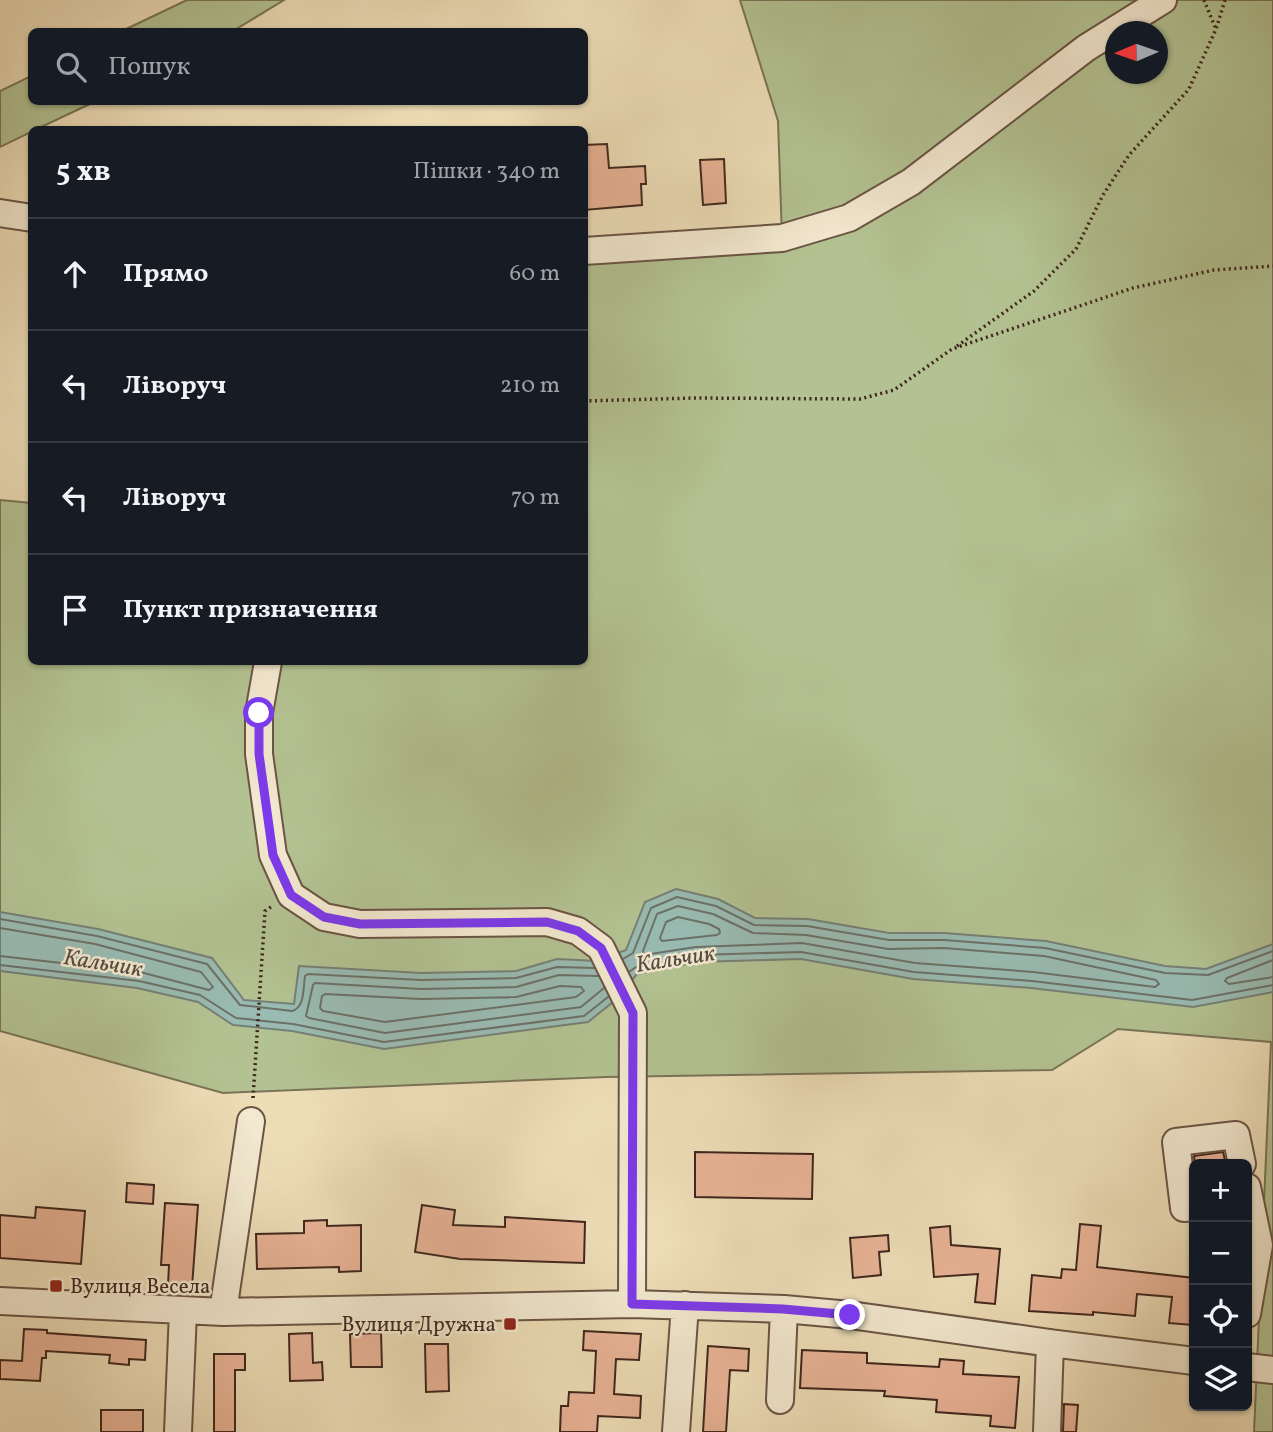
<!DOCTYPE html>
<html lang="uk">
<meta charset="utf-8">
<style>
:root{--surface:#171b24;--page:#20242c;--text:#f1f3f6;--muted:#9ea1a6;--line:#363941}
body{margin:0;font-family:Vollkorn,serif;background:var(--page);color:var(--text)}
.controls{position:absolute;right:21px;bottom:21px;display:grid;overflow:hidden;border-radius:10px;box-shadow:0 2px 5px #0004}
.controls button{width:63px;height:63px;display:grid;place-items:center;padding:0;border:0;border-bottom:2px solid var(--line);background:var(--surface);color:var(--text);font:35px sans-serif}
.compass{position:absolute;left:1105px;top:21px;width:63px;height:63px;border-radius:50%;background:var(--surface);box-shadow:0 2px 5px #0004;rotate:268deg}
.stop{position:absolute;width:21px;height:21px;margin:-16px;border:5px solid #7c3aed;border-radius:50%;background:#fff}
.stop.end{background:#7c3aed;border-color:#fff;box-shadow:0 2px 7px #0008}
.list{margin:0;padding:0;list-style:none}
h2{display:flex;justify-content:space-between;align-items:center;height:91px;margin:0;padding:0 28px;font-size:30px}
h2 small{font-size:23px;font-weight:400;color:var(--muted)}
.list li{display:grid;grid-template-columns:46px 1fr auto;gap:21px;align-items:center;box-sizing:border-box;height:112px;padding:0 28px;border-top:2px solid var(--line)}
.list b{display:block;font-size:26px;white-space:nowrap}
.list em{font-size:23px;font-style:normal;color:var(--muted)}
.icon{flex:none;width:38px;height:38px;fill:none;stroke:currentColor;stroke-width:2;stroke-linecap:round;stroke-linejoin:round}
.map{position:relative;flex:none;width:1273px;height:1432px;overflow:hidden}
.search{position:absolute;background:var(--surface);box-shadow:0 2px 5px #0004;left:28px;top:28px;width:560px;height:77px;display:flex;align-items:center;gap:18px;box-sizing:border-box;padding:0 24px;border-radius:10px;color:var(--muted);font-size:26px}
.panel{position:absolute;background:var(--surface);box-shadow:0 2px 5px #0004;left:28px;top:126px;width:560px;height:539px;border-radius:10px}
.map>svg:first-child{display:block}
</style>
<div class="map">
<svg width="1273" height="1432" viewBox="0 0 1273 1432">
<rect width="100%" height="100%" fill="#edddb7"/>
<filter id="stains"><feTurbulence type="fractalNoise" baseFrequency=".00286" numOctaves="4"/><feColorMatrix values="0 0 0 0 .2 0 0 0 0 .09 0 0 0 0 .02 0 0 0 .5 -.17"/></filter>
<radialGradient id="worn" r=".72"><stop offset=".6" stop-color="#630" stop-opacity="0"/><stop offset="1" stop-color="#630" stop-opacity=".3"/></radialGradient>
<path fill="#b3c292" stroke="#7a7458" stroke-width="2" fill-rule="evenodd" d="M187,0H284L233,31H122Z
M740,0H1273V1432H1254L1271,1042L1118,1029L1052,1070L606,1077L223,1093L0,1031V500L31,503L32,662H584L585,251L782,238L778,121ZM1116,32H1158V74H1116Z
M31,76L32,102H94L37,129L32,130L31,132L0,147V91Z"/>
<path fill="#99bbb2" stroke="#758076" stroke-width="2" d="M676,889L718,899L755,918L808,919L889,933H944L1046,941L1165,966L1206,969L1273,944V992L1193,1007L1031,988L913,979L801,959L697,962L637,974L613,1002L588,1022L384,1049L292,1031L233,1025L198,1002L137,988L0,971V912L98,929L212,958L244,1000L294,1004L299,966L421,973L516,971L557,959L597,961L626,950L645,902Z"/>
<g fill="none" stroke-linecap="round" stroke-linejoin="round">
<path stroke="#6c7168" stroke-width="2" d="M678,906L713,914L753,933L806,935L888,949L944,948L1044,956L1156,980L1159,984L1155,987L1033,972L915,963L802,943L696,947L644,955L643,951L657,914Z
M678,917L709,924L719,929L720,933L717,935L662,941L660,938L666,922Z
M0,919L97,936L207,964L240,1005L292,1011C305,1008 303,988 305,976L308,974L421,980L516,978L557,967L594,968
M0,928L95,944L201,972L213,987L209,990L140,972L0,956
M623,959L633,953L651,908L677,897L716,906L754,925L807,926L889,940H944L1045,948L1165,973L1208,975L1273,951
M1273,960L1227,978L1225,981L1229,984L1273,977
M0,965L139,981L200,995L236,1018L293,1024L384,1042L584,1016L608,997
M629,972L636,967L697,955L801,952L914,972L1032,981L1192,1000L1273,985
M598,976L559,975L516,987L421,989L315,983L313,985L306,1016L309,1018L385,1033L581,1007L604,988
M560,986L581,987L584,991L576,997L385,1022L323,1011L320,1008L322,996L325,994L421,999L516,997Z"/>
</g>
<path fill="#e8b396" stroke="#40271d" stroke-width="2" d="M607,144L609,168L645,166L646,184H641L642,205L584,210V145Z
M724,159L726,203L703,205L700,160Z
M695,1152L813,1154L812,1199L695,1197Z
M1223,1152L1226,1164H1195L1194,1156Z
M127,1183L154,1185L153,1204L126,1202Z
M165,1203L198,1205L192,1287L168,1285L169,1265H161Z
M422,1205L455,1210L453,1225L505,1227V1217L585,1222L584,1263L460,1259L415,1252Z
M36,1207L85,1211L81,1264L0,1258V1215L35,1218Z
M327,1220V1226L361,1225V1271L339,1272V1267L257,1269L256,1234L304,1233V1221Z
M1080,1224L1101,1226L1097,1267L1194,1278L1193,1325L1169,1323L1172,1297L1137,1294L1135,1316L1093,1312V1315L1029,1311L1032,1275L1061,1278L1062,1269L1076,1270Z
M950,1226L951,1245L1000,1249L995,1304L975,1302L978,1274L934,1277L930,1228Z
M888,1235L889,1251L879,1252L881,1275L853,1278L850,1238Z
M24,1329L47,1330V1333L146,1340L145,1360L129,1359V1365L109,1363L110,1355L46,1351V1358H42L40,1381L0,1379V1360L22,1361Z
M584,1331L641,1334L639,1360L616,1359L614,1394L641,1396L640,1418L598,1416L597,1432H560L561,1406H568L569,1392L594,1393L596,1351L583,1350Z
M312,1333L313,1363L322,1362L323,1380L290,1381L289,1334Z
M381,1333L382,1367H351L350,1334Z
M425,1344H448L449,1391L426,1392Z
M708,1346L749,1349L748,1371L730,1370L726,1432H703Z
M802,1350L867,1353V1363L939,1367L940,1359L964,1361L963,1374L1019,1377L1015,1428L990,1426L991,1416L936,1412L937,1400L884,1396L885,1391L800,1388Z
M214,1354H245V1370H235V1432H214Z
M1064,1404L1078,1405L1076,1432H1063Z
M101,1410H143V1432H101Z"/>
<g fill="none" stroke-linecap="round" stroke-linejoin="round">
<defs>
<path id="minor" d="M0,213L32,218
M584,251L782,238L849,218L911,182L1086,48L1163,0
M268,662L259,713V754L273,855L291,895L324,917L360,924L547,922L578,931L601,948L633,1013L632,1304
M1247,1187L1259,1245L1247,1314
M1194,1207L1184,1208L1176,1142L1236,1135L1242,1164
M0,1301L223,1312L632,1304L784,1309L850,1315L1050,1343L1194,1361
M223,1312L251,1121
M1247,1367L1273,1370
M780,1400L784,1309
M178,1432L183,1311
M676,1432L685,1305
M1047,1432L1050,1343"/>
</defs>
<use href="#minor" stroke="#6b5444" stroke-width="30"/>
<path stroke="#40271d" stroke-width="3.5" stroke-dasharray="2 3.5" stroke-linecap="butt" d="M1204,0L1215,27
M957,346L1034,291L1076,249L1103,195L1129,155L1189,89L1216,29L1225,0
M584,401L695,398L860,399L894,390L952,349L1133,288L1214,270L1273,266
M253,1098L265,911L271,907"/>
<use href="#minor" stroke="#f3e9d0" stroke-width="26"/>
</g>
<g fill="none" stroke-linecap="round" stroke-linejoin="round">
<path stroke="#7c3aed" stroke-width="9" d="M259,713V754L273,855L291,895L324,917L360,924L547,922L578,931L601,948L633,1013L632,1304L783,1309L850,1315"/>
</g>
<g fill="#8f2418" stroke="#f3e9d0" stroke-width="2.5">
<rect x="49" y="1279" width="14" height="14" rx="3.5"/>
<rect x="503" y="1317" width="14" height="14" rx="3.5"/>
</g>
<g text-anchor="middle" stroke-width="5" stroke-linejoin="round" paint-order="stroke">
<g font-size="21" fill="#40271d" stroke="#f3e9d0" text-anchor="start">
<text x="70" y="1293">Вулиця Весела</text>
<text x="496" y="1331" text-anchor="end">Вулиця Дружна</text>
</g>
<g font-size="23" font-style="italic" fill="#564c42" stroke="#f3e9d0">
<text transform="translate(675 958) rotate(-9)" y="8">Кальчик</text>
<text transform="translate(103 962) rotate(9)" y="8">Кальчик</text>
</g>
</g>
<rect width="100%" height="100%" filter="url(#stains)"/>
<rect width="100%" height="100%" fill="url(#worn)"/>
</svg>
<div class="controls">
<button>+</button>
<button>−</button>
<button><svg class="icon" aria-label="locate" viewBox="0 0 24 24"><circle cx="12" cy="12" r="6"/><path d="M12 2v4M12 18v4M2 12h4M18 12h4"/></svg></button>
<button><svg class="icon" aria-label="layers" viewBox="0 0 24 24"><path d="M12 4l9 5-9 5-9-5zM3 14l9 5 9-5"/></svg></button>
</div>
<svg class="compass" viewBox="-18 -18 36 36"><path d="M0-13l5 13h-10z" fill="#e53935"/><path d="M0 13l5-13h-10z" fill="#9ea1a6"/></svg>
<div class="stop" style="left:259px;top:713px"></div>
<div class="stop end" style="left:850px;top:1315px"></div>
<div class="search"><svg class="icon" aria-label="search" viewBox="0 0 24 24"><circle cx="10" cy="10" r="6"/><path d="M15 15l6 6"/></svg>Пошук</div>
<section class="panel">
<h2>5 хв<small>Пішки · 340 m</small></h2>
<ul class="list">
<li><svg class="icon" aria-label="ahead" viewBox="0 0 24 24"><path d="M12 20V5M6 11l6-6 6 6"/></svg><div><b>Прямо</b></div><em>60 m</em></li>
<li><svg class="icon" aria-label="left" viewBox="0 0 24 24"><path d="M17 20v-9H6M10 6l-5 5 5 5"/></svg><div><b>Ліворуч</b></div><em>210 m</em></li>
<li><svg class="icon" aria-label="left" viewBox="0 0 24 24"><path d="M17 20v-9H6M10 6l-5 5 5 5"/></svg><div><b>Ліворуч</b></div><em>70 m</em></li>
<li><svg class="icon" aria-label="arrive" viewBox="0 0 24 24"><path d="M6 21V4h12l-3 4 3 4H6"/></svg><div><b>Пункт призначення</b></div></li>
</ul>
</section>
</div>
